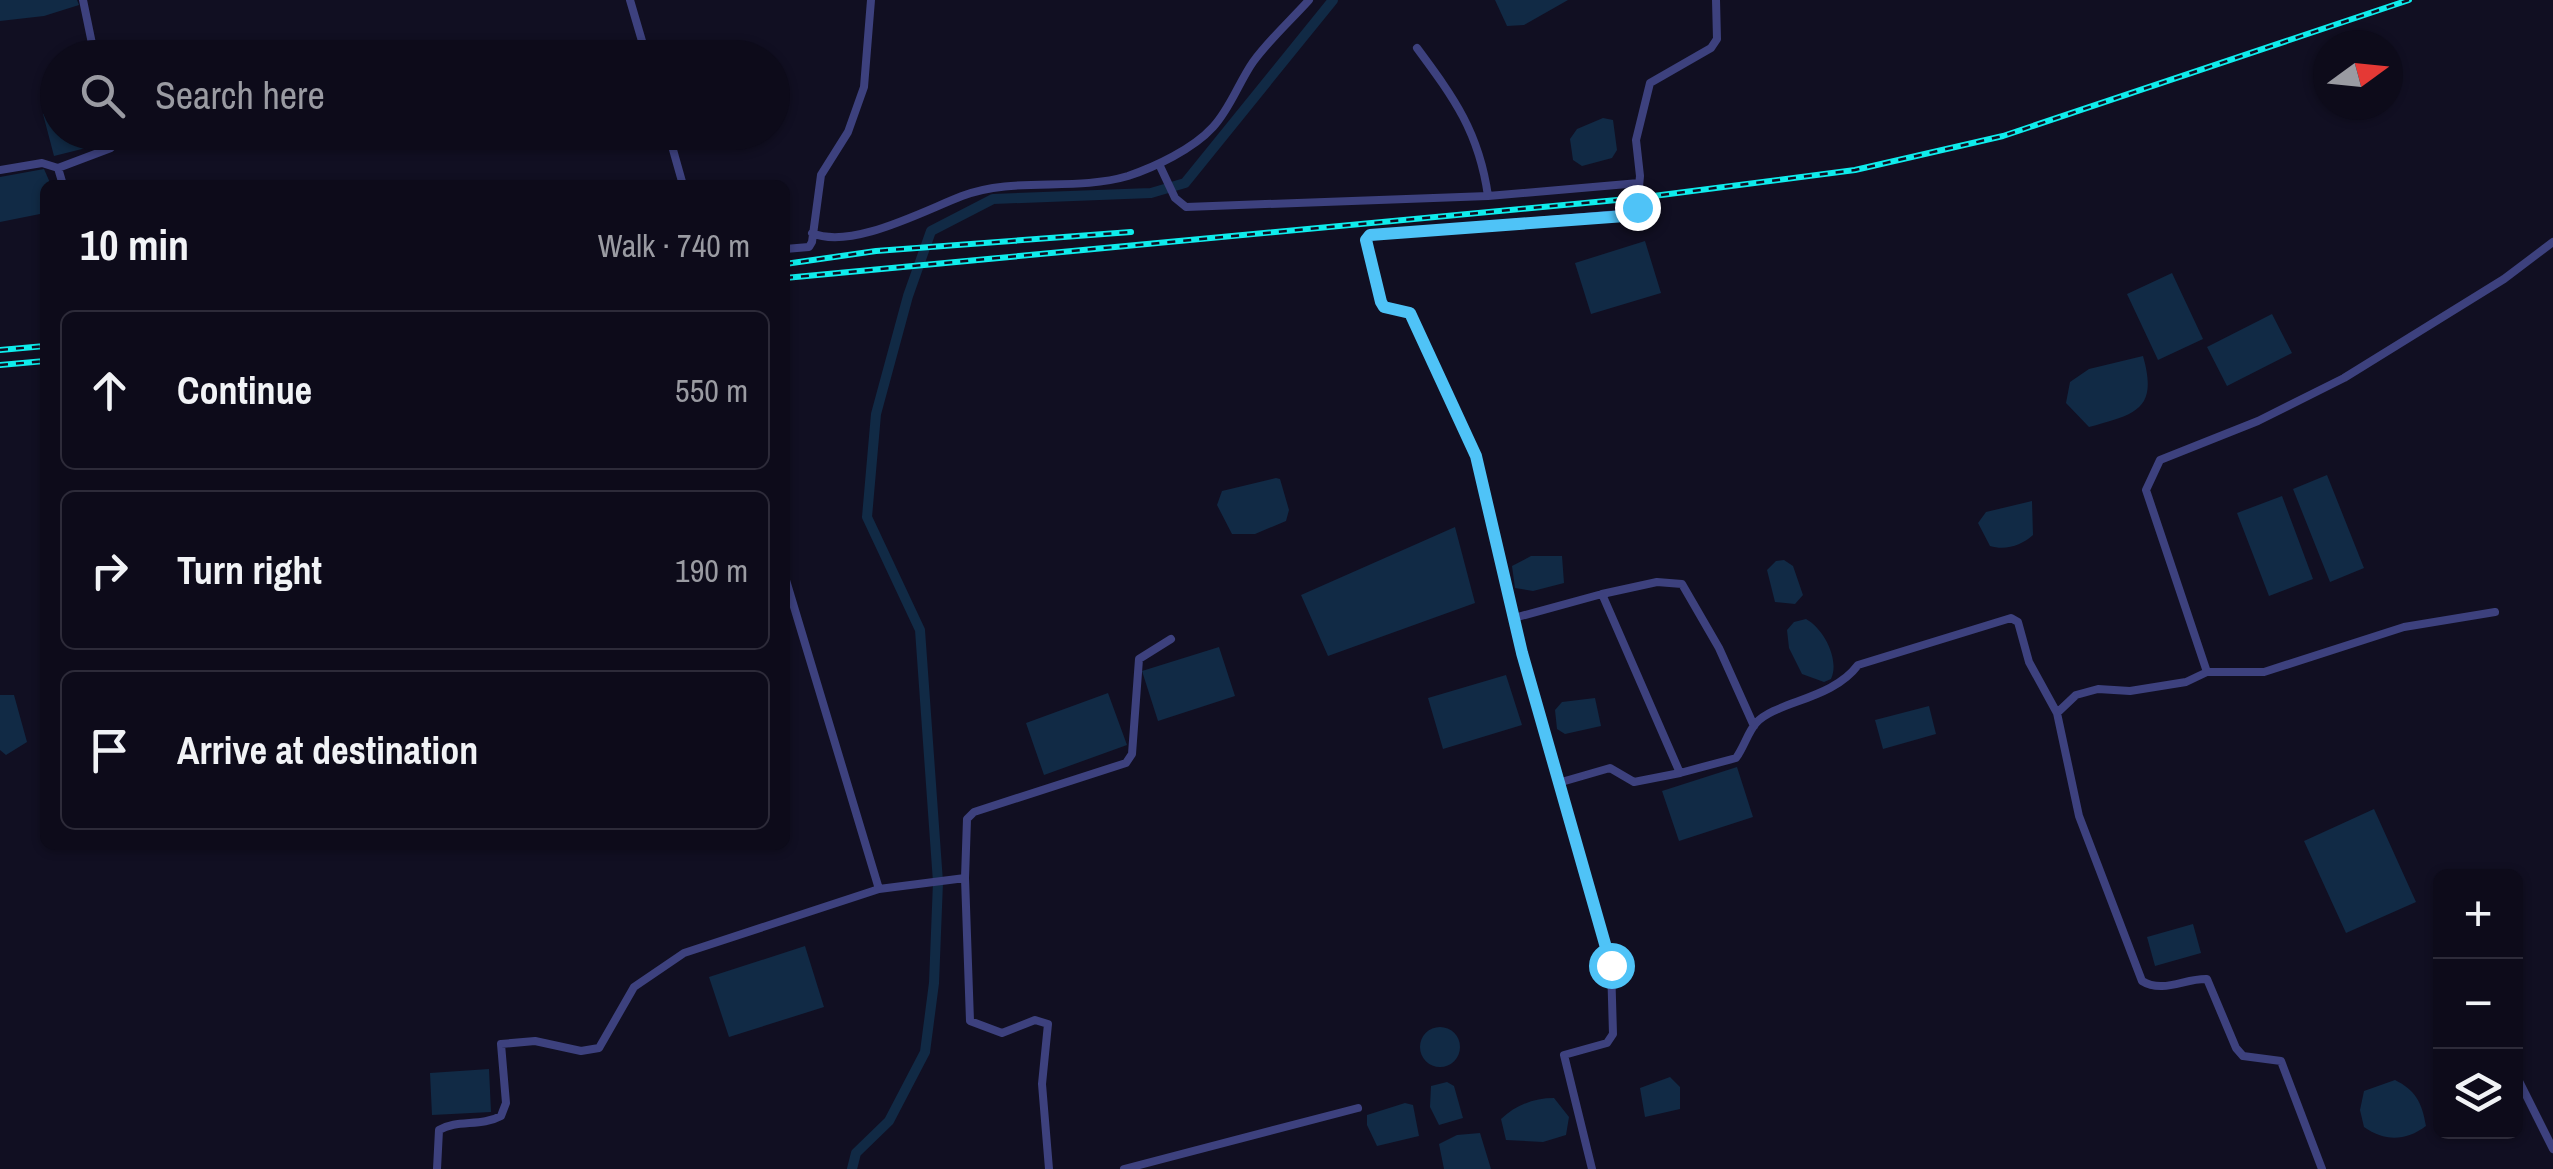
<!DOCTYPE html>
<meta charset="utf-8">
<style>
:root{--surface:#0d0b1a;--page:#1b1927;--text:#f1f3f6;--muted:#9a9ba2;--line:#2d2b39}
body{margin:0;font-family:"Archivo Narrow",sans-serif;background:var(--page);color:var(--text)}
.controls{position:absolute;right:30px;bottom:30px;display:grid;overflow:hidden;border-radius:15px;box-shadow:0 2px 8px #0004}
.controls button{width:90px;height:90px;display:grid;place-items:center;padding:0;border:0;border-bottom:2px solid var(--line);background:var(--surface);color:var(--text);font:50px sans-serif}
.compass{position:absolute;left:2313px;top:30px;width:90px;height:90px;border-radius:50%;background:var(--surface);box-shadow:0 2px 8px #0004;rotate:75deg}
.stop{position:absolute;width:30px;height:30px;margin:-22px;border:8px solid #4fc3f7;border-radius:50%;background:#fff}
.stop.end{background:#4fc3f7;border-color:#fff;box-shadow:0 2px 10px #0008}
.list{margin:0;padding:0;list-style:none}
h2{display:flex;justify-content:space-between;align-items:center;height:130px;margin:0;padding:0 40px;font-size:42px}
h2 small{font-size:32px;font-weight:400;color:var(--muted)}
.list li{display:grid;grid-template-columns:65px 1fr auto;gap:30px;align-items:center;box-sizing:border-box;height:160px;margin:0 20px 20px;padding:0 20px;border:2px solid var(--line);border-radius:15px}
.list b{display:block;font-size:38px;white-space:nowrap}
.list em{font-size:32px;font-style:normal;color:var(--muted)}
.icon{flex:none;width:55px;height:55px;fill:none;stroke:currentColor;stroke-width:2;stroke-linecap:round;stroke-linejoin:round}
.map{position:relative;flex:none;width:2553px;height:1169px;overflow:hidden}
.search{position:absolute;background:var(--surface);box-shadow:0 2px 8px #0004;left:40px;top:40px;width:750px;height:110px;display:flex;align-items:center;gap:25px;box-sizing:border-box;padding:0 35px;border-radius:55px;color:var(--muted);font-size:38px}
.panel{position:absolute;background:var(--surface);box-shadow:0 2px 8px #0004;left:40px;top:180px;width:750px;height:670px;border-radius:15px}
.map>svg:first-child{display:block}
</style>
<div class="map">
<svg width="2553" height="1169" viewBox="0 0 2553 1169">
<rect width="100%" height="100%" fill="#110f22"/>
<path fill="#112a45" d="M0,0H77L79,5L44,16L0,21Z
M1495,0H1568L1524,25L1507,26Z
M57,110L58,132L103,133L106,143L54,156L43,114Z
M1603,118L1613,120L1617,150L1612,158L1582,166L1573,160L1570,139L1577,129Z
M44,169L51,185H45V213L0,222V177Z
M1645,241L1661,293L1591,314L1575,263Z
M2172,273L2203,339L2158,360L2127,294Z
M2272,314L2292,353L2227,386L2207,347Z
M2143,356C2158,409 2137,414 2089,427L2066,403L2070,382L2089,369Z
M2327,475L2364,568L2330,582L2293,489Z
M1276,478L1280,479L1289,510L1286,521L1255,534H1232L1217,505L1222,491Z
M2282,496L2313,579L2269,596L2237,513Z
M2032,501L2033,535C2022,545 2006,551 1990,546L1978,523L1986,512Z
M1455,527L1475,603L1328,656L1301,595Z
M1531,556H1562L1564,583L1533,591L1515,588L1512,566Z
M1784,560L1793,566L1803,595L1795,604L1775,602L1767,570L1776,561Z
M1806,619C1824,629 1840,660 1831,679L1824,682L1802,674L1789,648L1787,630L1794,622Z
M1219,647L1235,696L1158,721L1142,671Z
M1506,675L1522,725L1443,749L1428,698Z
M1108,693L1127,745L1044,775L1026,723Z
M0,695H14L27,742L6,755L0,750Z
M1595,698L1601,726L1565,734L1557,729L1555,710L1562,702Z
M1929,706L1936,734L1883,749L1875,720Z
M1737,767L1753,817L1679,841L1662,791Z
M2374,809L2416,902L2346,933L2304,841Z
M2193,924L2201,953L2155,966L2147,937Z
M805,946L824,1007L729,1037L709,977Z
M1420 1047a20 20 0 1 1 40 0a20 20 0 1 1-40 0Z
M489,1069L491,1112L432,1115L430,1073Z
M1670,1077L1680,1087V1109L1645,1117L1640,1088Z
M2395,1080C2415,1090 2422,1102 2426,1126C2406,1141 2385,1142 2364,1127L2360,1110L2364,1091Z
M1447,1082L1454,1086L1463,1118L1439,1125L1430,1107L1431,1086Z
M1554,1098L1569,1117L1566,1135L1543,1142L1506,1140L1501,1119C1516,1105 1534,1098 1554,1098Z
M1405,1103L1413,1105L1419,1136L1377,1146L1367,1125V1115Z
M1480,1133L1491,1169H1444L1439,1144L1457,1135Z"/>
<g fill="none" stroke-linecap="round" stroke-linejoin="round">
<path stroke="#112a45" stroke-width="10" d="M852,1169L856,1153L889,1121L925,1052L934,983L938,882L920,630L867,517L876,414L908,296L931,231L993,199L1151,193L1185,183L1333,0"/>
<path stroke="#3d417e" stroke-width="8" d="M83,0L95,58
M630,0L647,58
M1417,48C1454,98 1479,132 1488,196L1639,183
M668,132L683,185
M1159,164L1175,198L1186,207L1488,196
M58,168L111,148L112,132
M0,170L42,163L58,168L63,185
M812,233C851,250 923,211 962,196C1014,176 1074,192 1128,176C1155,167 1193,149 1213,127C1230,109 1239,82 1253,62C1269,40 1291,20 1309,0
M785,249L809,247L812,242L821,175L848,132L864,87L871,0
M1602,594L1657,582L1682,584L1719,648L1754,726
M1514,618L1602,594L1680,773L1736,758C1744,747 1748,732 1756,723C1776,701 1832,700 1858,665L2011,618L2018,622L2029,662L2057,713
M2207,672L2146,490L2160,460L2258,421L2344,378L2504,279L2553,242
M1558,783L1610,768L1634,782L1680,773
M965,878L970,1021L1002,1033L1035,1020L1048,1024L1042,1084L1049,1169
M879,889L965,878L967,819L974,812L1126,763L1132,754L1139,659L1171,639
M2516,1075L2553,1149
M437,1169L439,1130C457,1119 481,1127 501,1116L506,1103L501,1044L535,1041L581,1051L599,1048L634,987L684,953L879,889L785,577
M1124,1169L1358,1108
M1592,1169L1564,1055L1607,1043L1613,1034L1611,965L1522,653L1476,456L1410,313L1384,307L1381,302L1366,240L1370,235L1631,213L1637,207L1640,176L1636,140L1650,83L1711,48L1717,39L1716,0
M2322,1169L2281,1061L2243,1056L2236,1048L2207,979C2185,978 2163,994 2142,981L2079,816L2057,713L2076,695L2098,689L2130,691L2186,682L2207,672H2264L2404,627L2495,612"/>
<defs>
<path id="rail" d="M785,264L876,251L1131,232
M785,278L1638,198L1855,170L2003,136L2409,0
M0,350L45,346
M0,365L45,361"/>
</defs>
<use href="#rail" stroke="#0fecec" stroke-width="6"/>
<use href="#rail" stroke="#110f22" stroke-width="2.5" stroke-dasharray="8" stroke-linecap="butt"/>
</g>
<g fill="none" stroke-linecap="round" stroke-linejoin="round">
<path stroke="#4fc3f7" stroke-width="12" d="M1611,965L1522,653L1476,456L1410,313L1384,307L1381,302L1366,240L1370,235L1625,216L1637,207"/>
</g>
</svg>
<div class="controls">
<button>+</button>
<button>−</button>
<button><svg class="icon" aria-label="layers" viewBox="0 0 24 24"><path d="M12 4l9 5-9 5-9-5zM3 14l9 5 9-5"/></svg></button>
</div>
<svg class="compass" viewBox="-18 -18 36 36"><path d="M0-13l5 13h-10z" fill="#e53935"/><path d="M0 13l5-13h-10z" fill="#9a9ba2"/></svg>
<div class="stop" style="left:1611px;top:965px"></div>
<div class="stop end" style="left:1637px;top:207px"></div>
<div class="search"><svg class="icon" aria-label="search" viewBox="0 0 24 24"><circle cx="10" cy="10" r="6"/><path d="M15 15l6 6"/></svg>Search here</div>
<section class="panel">
<h2>10 min<small>Walk · 740 m</small></h2>
<ul class="list">
<li><svg class="icon" aria-label="ahead" viewBox="0 0 24 24"><path d="M12 20V5M6 11l6-6 6 6"/></svg><div><b>Continue</b></div><em>550 m</em></li>
<li><svg class="icon" aria-label="right" viewBox="0 0 24 24"><path d="M7 20v-9h11M14 6l5 5-5 5"/></svg><div><b>Turn right</b></div><em>190 m</em></li>
<li><svg class="icon" aria-label="arrive" viewBox="0 0 24 24"><path d="M6 21V4h12l-3 4 3 4H6"/></svg><div><b>Arrive at destination</b></div></li>
</ul>
</section>
</div>
